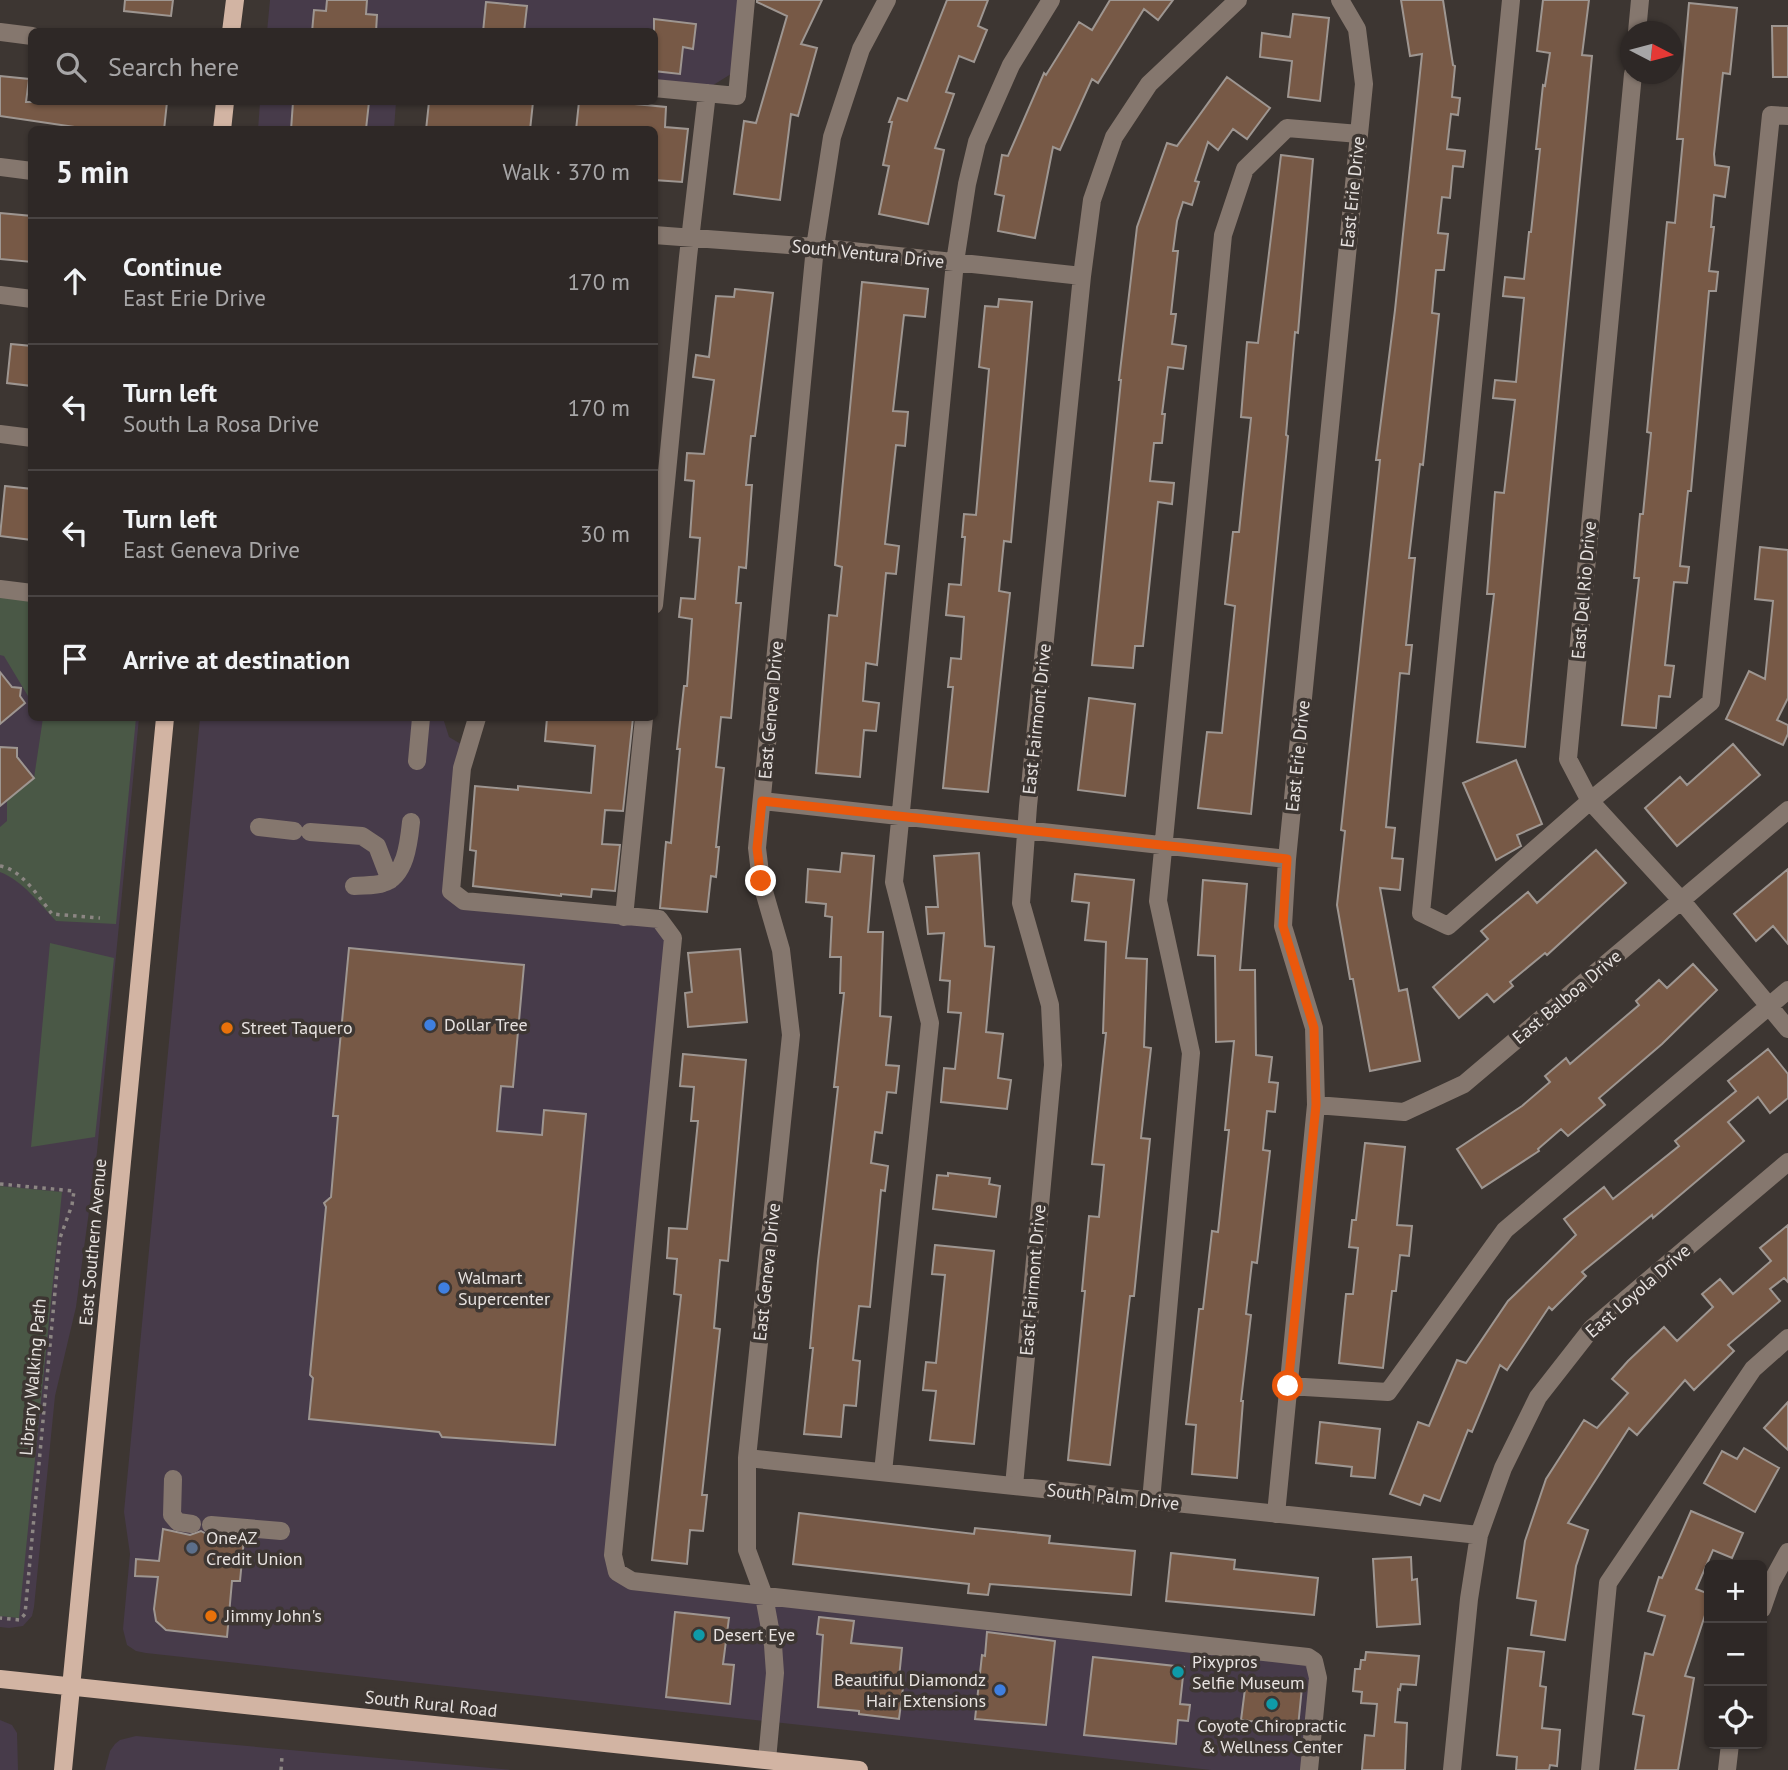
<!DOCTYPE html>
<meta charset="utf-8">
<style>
:root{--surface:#2e2826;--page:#3a3432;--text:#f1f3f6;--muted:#a7a6a7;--line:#494443}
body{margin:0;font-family:"PT Sans",sans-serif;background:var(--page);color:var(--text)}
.controls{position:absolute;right:21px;bottom:21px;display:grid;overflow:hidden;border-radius:10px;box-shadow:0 2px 5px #0004}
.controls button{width:63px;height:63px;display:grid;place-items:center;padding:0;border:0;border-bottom:2px solid var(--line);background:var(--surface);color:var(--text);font:35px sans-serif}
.compass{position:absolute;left:1620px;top:21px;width:63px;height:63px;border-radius:50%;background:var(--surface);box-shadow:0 2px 5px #0004;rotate:96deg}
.stop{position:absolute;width:21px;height:21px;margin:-16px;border:5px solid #ea580c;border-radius:50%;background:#fff}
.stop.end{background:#ea580c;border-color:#fff;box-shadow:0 2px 7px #0008}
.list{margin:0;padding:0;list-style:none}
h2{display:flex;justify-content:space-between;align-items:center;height:91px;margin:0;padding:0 28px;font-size:30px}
h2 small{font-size:23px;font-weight:400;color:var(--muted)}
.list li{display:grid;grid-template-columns:46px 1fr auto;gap:21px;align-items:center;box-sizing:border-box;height:126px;padding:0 28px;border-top:2px solid var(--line)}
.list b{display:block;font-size:26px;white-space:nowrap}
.list p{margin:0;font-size:23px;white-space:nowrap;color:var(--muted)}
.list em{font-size:23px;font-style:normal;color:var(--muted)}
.icon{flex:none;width:38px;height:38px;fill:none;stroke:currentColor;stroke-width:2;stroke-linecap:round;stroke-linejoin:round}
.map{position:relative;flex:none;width:1788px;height:1770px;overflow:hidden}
.search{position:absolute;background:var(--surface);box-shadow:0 2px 5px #0004;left:28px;top:28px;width:630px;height:77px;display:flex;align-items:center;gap:18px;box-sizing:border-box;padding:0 24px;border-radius:10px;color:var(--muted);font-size:26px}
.panel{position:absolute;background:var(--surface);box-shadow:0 2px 5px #0004;left:28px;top:126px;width:630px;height:595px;border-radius:10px}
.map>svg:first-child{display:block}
</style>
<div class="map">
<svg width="1788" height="1770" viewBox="0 0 1788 1770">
<rect width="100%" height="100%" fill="#3d3632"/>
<path fill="#473b4a" d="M270,0H738L731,74L710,87L655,81L654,32H267Z
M260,102H396L394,129L258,130Z
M0,588L31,592L32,718H139L97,1152L76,1307L55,1396L34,1607L32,1616L23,1626L9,1628L0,1627Z
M200,718H443L449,737L466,747L451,891L659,919L673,938L617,1572L1314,1661L1309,1770H1211L146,1653L136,1651L127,1645L123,1629L130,1554L124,1512Z
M0,1720L12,1725L17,1733L18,1770H0Z
M136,1736L512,1770H105L110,1751L115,1744L120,1740Z"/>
<path fill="#4a5846" d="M0,596L31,600V701L4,656L0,655Z
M43,718H136L116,924L56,921C39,903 23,881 0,872V827L7,821V801L34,778Z
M50,943L114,958L95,1137L31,1147Z
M0,1186L62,1192L19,1618L0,1616Z"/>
<path fill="#775946" stroke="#9e9691" stroke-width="2" d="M125,0H173L171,16L124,11Z
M327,0H367L366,14L377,15L376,32H312L314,10L326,11Z
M757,0H822L801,44L817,48L798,116L791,114L780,200L734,194L744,121L756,123L787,16L757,2Z
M947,0H988L978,26L987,30L974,62L959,56L946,92L954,94L935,148L944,150L928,224L879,214L889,166L883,165L892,122H889L898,98L907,101Z
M1110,0H1173L1158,20L1144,9L1098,83L1092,79L1060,150L1053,147L1035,238L998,231L1004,196L995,194L1002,155L1008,156L1044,73L1046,75L1079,22L1092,30Z
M1401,0H1443L1453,65L1455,66L1452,97L1460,98L1458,115L1451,114L1447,149L1465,151L1463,167L1453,166L1450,198L1442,197L1438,233L1448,234L1444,270H1436L1432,313L1439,314L1423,465L1420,464L1409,558H1415L1406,645H1412L1409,674L1400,673L1386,827L1395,828L1392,858L1403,859L1400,890L1380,888L1399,991L1407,989L1420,1061L1370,1071L1353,979H1350L1337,905L1345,831L1341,830L1380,460H1376L1395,310L1422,54L1410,56Z
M1543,0H1589L1582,55L1592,56L1525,747L1477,742L1494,594H1487L1495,492L1504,493L1515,400L1493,398L1495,380L1516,382L1524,298L1503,296L1505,277L1524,279L1529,232H1531L1540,149H1536L1543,85L1545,86L1550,53L1537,51Z
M486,2L527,6L524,32H483Z
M1689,3L1737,8L1730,74L1723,73L1714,154L1715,165L1729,167L1725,197L1714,195L1711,227H1714L1709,271L1718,272L1716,291H1709L1691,491H1688L1680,566L1689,567L1687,583L1674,582L1665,665L1674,666L1670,697L1659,696L1656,728L1622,725L1639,578H1634L1640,514H1643L1651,433L1647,432L1667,222L1675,223L1683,139H1677Z
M1293,14L1329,18L1320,101L1288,97L1292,61L1260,57L1262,33L1290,37Z
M654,19L696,24L693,49L683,47L680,74L654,71Z
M1772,26H1788V77H1773Z
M0,76L29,79L26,102H167L164,130H95L0,116Z
M1227,77L1270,108L1247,139L1233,129L1218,150L1208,142L1195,181L1199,182L1192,205L1183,202L1177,221L1173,251H1178L1171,314H1176L1172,344L1186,346L1183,369L1168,367L1162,414H1165L1162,443H1154L1150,481L1174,483L1172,504L1158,502L1143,646H1135L1133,668L1092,665L1121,380H1119L1137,227L1167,143L1177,146Z
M293,102H369L366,129L291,130Z
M429,102H533L530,130H426Z
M579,102H613L666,107L665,127L688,129L682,182L654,180V130H576Z
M1281,155L1313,159L1298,333L1295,332L1286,435L1288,436L1251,814L1198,808L1207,732L1222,733L1235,606L1225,604L1233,532H1239L1251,418L1241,417L1247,342L1258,343Z
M0,213L32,216V262L0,259Z
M862,282L928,289L925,317L904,315L893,411L908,412L905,446L896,445L885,544L899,546L896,574L886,573L877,665L866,663L863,701L879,703L876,731L864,730L860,777L816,773L829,615L837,616L842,567L835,565Z
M735,289L773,293L755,436H751L746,485H752L746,568L739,567L736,603H741L731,718L721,717L716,767L724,768L716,847H719L716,877L711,876L707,912L660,908L666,842L671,843L680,749H677L684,686H687L692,619L679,617L681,598L695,599L700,538L690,537L694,481L685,480L687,453L704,454L714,380L693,377L696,355L709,357L716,296L734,297Z
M999,299L1032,302L1011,542L1004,541L999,591L1010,593L988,792L943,788L953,687H948L951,658L961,659L964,617L946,615L949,584L961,585L965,537H962L964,514L976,515L989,369L979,367L985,306L998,307Z
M11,344L32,346V386L7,383Z
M5,486L32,489V540L0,536Z
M1760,547L1788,550V698L1777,720L1788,725V734L1783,745L1726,719L1749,671L1765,679L1773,601L1755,599Z
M0,672L12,687L21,688L20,696L25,703L0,724Z
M1089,698L1135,704L1125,796L1078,790Z
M547,718H633L623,811L605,810L602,844L620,845L615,891L592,889L591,897L561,894V896L473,886L476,851L470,850L475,786L518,790V786L591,793L595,746L545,741Z
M1733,744L1760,775L1677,846L1645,808L1680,777L1687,785Z
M0,747L17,748V757L34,778L0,806Z
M1516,760L1542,824L1517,835L1521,846L1496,860L1463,783Z
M1596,850L1626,883L1547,955L1545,953L1510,982L1513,986L1494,1002L1487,994L1459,1018L1433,987L1488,939L1481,931L1528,892L1537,903Z
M842,853L874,856L868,932H883L880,1016L891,1017L886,1065L899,1066L896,1093L887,1092L882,1133L875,1132L871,1163L888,1166L885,1191L881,1190L870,1307L859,1306L853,1360L860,1361L856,1406L844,1405L841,1437L804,1434L813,1348H810L818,1261L838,1087H834L844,993H840L841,957H830L832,917L825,916L826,904L806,902L808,869L840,872Z
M979,853L985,946L994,947L986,1032L1003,1034L998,1078L1011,1080L1007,1109L941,1102L944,1068L955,1069L961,1013L948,1012L950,981L940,980L944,933L928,934L926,907H938L934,856Z
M1788,869V944L1773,926L1756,941L1734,914Z
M1075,874L1134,880L1126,958L1147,959L1144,1047L1151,1048L1141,1138L1150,1139L1134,1296H1130L1110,1465L1068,1460L1085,1291H1082L1089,1216L1099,1217L1104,1165L1092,1164L1106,1033H1103L1106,942L1085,940L1089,903L1072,901Z
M1203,880L1247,884L1240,970H1255L1256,1055L1272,1057L1269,1082L1278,1083L1275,1112L1267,1111L1263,1150L1270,1151L1257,1263L1252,1262L1246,1314L1251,1315L1241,1401H1243L1237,1478L1192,1474L1196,1425L1186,1424L1199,1309H1203L1212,1231L1218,1232L1229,1130H1225L1234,1041L1216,1042L1215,956L1198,955Z
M349,948L524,965L513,1087L501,1086L497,1131L542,1135L544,1110L586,1114L555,1445L442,1437L439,1432L309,1419L313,1378L310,1375L326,1207L324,1203L331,1197L338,1116H333Z
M740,949L747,1022L688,1027L685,993L692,992L688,953Z
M1693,964L1717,990L1662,1044L1599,1098L1605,1105L1568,1136L1561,1129L1538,1149L1539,1151L1482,1188L1457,1149L1522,1106L1550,1082L1545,1076L1566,1058L1570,1064L1639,1005L1636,1001L1659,980L1667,988Z
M1768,1049L1788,1074V1098L1770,1113L1758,1097L1728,1122L1744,1141L1653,1218L1652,1215L1582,1272L1586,1276L1552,1310L1549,1307L1507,1370L1500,1365L1472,1432L1468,1430L1440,1501L1424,1495L1420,1505L1390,1494L1418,1422L1429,1426L1457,1360L1466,1363L1508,1301L1576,1235L1564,1219L1604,1187L1613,1199L1679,1146L1675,1141L1736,1091L1728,1081Z
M683,1054L746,1060L728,1261L720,1260L714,1328L720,1329L702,1495H707L703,1531L690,1530L687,1564L652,1560L681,1295L674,1294L677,1259L667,1258L669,1228L687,1229L698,1121H691L694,1087L680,1086Z
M1365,1143L1405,1147L1397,1225L1412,1226L1409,1256L1400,1255L1396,1291H1392L1383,1368L1339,1363L1346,1294H1353L1358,1248L1349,1247L1352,1220H1356Z
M948,1173L990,1178L989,1184L1000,1186L996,1217L933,1209L937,1175L948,1176Z
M1788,1225V1282L1784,1278L1770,1289L1780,1301L1728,1345L1734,1351L1694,1390L1685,1380L1637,1435L1629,1428L1568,1523L1588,1530L1576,1566L1565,1640L1531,1635L1536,1601L1517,1598L1525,1541L1546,1479L1584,1420L1597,1428L1628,1393L1612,1379L1628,1361L1664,1327L1677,1341L1713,1307L1702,1294L1720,1279L1733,1294L1771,1261L1760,1248Z
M935,1245L994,1251L974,1444L930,1440L936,1391L923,1390L926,1362L936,1363L945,1275L932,1274Z
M1788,1402V1450L1764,1428Z
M1320,1422L1380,1429L1375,1478L1351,1476L1352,1467L1316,1463Z
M1744,1448L1779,1468L1755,1512L1704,1483L1722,1451L1737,1459Z
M1691,1511L1743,1533L1732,1558L1713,1550L1696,1589L1709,1594V1603L1685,1676L1694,1678L1678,1770H1635L1644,1716L1633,1714L1645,1653L1653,1655L1665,1616L1648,1611L1659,1577L1662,1578Z
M799,1513L974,1534L975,1528L1050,1536L1049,1543L1135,1551L1131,1595L990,1584L988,1595L968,1593L969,1584L793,1564Z
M163,1529L190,1535L201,1531L210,1536L244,1539L240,1581H232L227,1637L166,1630L156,1621L154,1609L158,1577L135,1576L136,1559L159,1561Z
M1171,1553L1235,1560L1234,1569L1318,1578L1314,1615L1166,1601Z
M1411,1557L1412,1580L1417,1579L1420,1624L1377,1627L1373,1559Z
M675,1612L729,1618L723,1664L734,1665L730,1704L666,1697Z
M819,1617L854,1621L851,1643L902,1648L898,1688H903L899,1719L859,1714V1711L818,1707L823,1635L817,1634Z
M987,1632L1055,1641L1046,1725L975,1719L982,1655L985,1656Z
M1508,1648L1544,1652L1540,1686L1546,1687L1542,1728L1560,1730L1557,1766L1550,1765L1549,1770H1516L1517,1757L1497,1755Z
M1366,1652L1419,1656L1416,1685L1401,1684L1400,1690L1398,1689L1395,1722L1407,1723L1405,1770H1362L1365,1735L1374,1736L1377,1704L1361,1703L1362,1692L1353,1691L1355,1669H1360L1361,1660H1365Z
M1093,1657L1184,1667L1180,1704L1190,1705L1188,1721L1178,1720L1176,1744L1084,1735Z
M1246,1681L1302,1687L1298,1727L1241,1720Z"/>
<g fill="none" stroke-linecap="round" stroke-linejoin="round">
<path stroke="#8c8683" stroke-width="3.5" stroke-dasharray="3.5 5" stroke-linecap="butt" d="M0,866C21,869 39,897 52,914L100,918
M0,1184L74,1191L72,1205L60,1238L25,1614L20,1620L0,1618
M281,1770L282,1756"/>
<path stroke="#85776e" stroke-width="18" d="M1511,0L1421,913L1448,926L1590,801L1711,702L1771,115L1788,116
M0,32L32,36
M1637,32L1640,0
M1633,74L1568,759L1590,801L1681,900L1788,1029
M654,88L737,96L746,0
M0,167L32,171
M654,235L815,247L1082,276
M0,295L32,299
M0,434L32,438
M0,589L32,593
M654,605L688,257L707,93
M477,718L462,768L451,891L464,901L659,919L673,938L613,1555L617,1572L632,1581L1308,1657L1314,1661L1318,1678L1309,1770
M417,761L421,718
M762,801L1287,859
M259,827L294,831
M310,832L362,836L377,846L390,880
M354,886C364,885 375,886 383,883C406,876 409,841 411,822
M624,917L644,718
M1316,1105L1404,1112L1464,1084L1788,810
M1288,1386L1388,1392L1505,1230L1788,990
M747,1458L1479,1535
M883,1472L930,1023L894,882L955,262L967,184L977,142L1011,65L1051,0
M173,1479L172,1515L178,1522L192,1524
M1014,1486L1053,1065L1050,1005L1021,903L1028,806L1082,276L1092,200L1114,137L1149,84L1238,0
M1151,1501L1191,1053L1158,901L1223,235L1245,169L1287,128L1359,134
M1276,1514L1316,1105L1314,1028L1283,926L1287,859L1364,84L1357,29L1340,0
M211,1525L281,1531
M1762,1609L1771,1583L1788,1552
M767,1760L775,1673L773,1645L764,1596L747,1550V1458L791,1035L781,950L761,881L757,848L815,247L832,137L861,49L887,0
M1452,1770L1469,1599L1479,1535L1503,1468L1538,1397L1592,1328L1788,1162
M1590,1770L1608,1583L1753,1369L1788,1338
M1727,1770L1730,1744"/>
<path stroke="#d2b4a3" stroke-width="18" d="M231,32L235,0
M222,130L225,102
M0,1679L859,1770
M63,1770L165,718"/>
</g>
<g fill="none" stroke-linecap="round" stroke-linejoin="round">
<path stroke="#ea580c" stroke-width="9" d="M761,881L757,848L762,801L1287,859L1283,926L1314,1028L1316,1105L1288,1386"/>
</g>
<g fill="#3f7fe0" stroke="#3d3632" stroke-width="2.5">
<circle cx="430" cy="1025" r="7"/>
<circle cx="444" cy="1288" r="7"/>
<circle cx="1000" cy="1690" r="7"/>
</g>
<g fill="#e8710a" stroke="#3d3632" stroke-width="2.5">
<circle cx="227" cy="1028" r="7"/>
<circle cx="211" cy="1616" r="7"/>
</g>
<circle fill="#5c6f8a" stroke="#3d3632" stroke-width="2.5" cx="192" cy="1548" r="7"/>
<g fill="#0f9aa8" stroke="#3d3632" stroke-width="2.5">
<circle cx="699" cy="1635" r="7"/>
<circle cx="1178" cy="1672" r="7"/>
<circle cx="1272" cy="1704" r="7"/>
</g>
<g text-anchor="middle" stroke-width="7" stroke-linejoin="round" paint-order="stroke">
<g font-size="18" fill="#e7e2e0" stroke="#3d3632">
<text transform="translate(1353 192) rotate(-84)" y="6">East Erie Drive</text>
<text transform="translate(868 254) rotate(6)" y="6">South Ventura Drive</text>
<text transform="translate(1584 590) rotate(-85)" y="6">East Del Rio Drive</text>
<text transform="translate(771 710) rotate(-85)" y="6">East Geneva Drive</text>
<text transform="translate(1037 719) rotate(-84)" y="6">East Fairmont Drive</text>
<text transform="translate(1298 756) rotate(-84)" y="6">East Erie Drive</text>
<text transform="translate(1567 997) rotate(-40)" y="6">East Balboa Drive</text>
<text transform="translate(93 1242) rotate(-85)" y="6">East Southern Avenue</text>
<text transform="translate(767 1272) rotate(-84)" y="6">East Geneva Drive</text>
<text transform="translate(1033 1280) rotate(-85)" y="6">East Fairmont Drive</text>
<text transform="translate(1638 1291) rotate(-41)" y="6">East Loyola Drive</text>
<text transform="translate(33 1377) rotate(-85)" y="6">Library Walking Path</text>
<text transform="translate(1113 1497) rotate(6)" y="6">South Palm Drive</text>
<text transform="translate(431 1704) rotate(6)" y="6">South Rural Road</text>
</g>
<g font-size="18" fill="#e7e2e0" stroke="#3d3632" text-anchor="start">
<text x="444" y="1031">Dollar Tree</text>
<text x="241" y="1034">Street Taquero</text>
<text x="458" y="1284">Walmart<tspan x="458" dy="21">Supercenter</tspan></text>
<text x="206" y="1544">OneAZ<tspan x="206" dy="21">Credit Union</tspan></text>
<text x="225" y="1622">Jimmy John's</text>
<text x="713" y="1641">Desert Eye</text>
<text x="1192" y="1668">Pixypros<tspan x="1192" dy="21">Selfie Museum</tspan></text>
<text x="986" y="1686" text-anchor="end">Beautiful Diamondz<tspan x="986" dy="21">Hair Extensions</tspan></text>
<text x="1272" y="1732" text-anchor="middle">Coyote Chiropractic<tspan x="1272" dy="21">&amp; Wellness Center</tspan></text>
</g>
</g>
</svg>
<div class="controls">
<button>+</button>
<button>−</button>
<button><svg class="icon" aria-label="locate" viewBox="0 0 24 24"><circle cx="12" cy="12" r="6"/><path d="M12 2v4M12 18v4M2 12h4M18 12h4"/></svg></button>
</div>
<svg class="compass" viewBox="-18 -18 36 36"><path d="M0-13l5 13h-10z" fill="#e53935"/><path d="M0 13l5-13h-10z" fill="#a7a6a7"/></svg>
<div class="stop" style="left:1288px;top:1386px"></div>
<div class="stop end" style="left:761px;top:881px"></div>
<div class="search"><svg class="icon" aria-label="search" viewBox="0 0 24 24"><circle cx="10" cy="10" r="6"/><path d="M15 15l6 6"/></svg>Search here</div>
<section class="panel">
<h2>5 min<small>Walk · 370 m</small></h2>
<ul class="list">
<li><svg class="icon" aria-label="ahead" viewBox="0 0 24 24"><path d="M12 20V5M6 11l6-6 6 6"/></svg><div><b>Continue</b><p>East Erie Drive</p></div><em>170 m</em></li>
<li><svg class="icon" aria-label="left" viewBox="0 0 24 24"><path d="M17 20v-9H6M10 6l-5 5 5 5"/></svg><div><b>Turn left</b><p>South La Rosa Drive</p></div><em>170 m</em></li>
<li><svg class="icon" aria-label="left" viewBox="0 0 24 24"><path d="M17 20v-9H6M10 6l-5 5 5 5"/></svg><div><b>Turn left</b><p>East Geneva Drive</p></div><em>30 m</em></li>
<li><svg class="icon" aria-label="arrive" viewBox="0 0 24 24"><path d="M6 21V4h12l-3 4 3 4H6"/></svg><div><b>Arrive at destination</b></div></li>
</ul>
</section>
</div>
